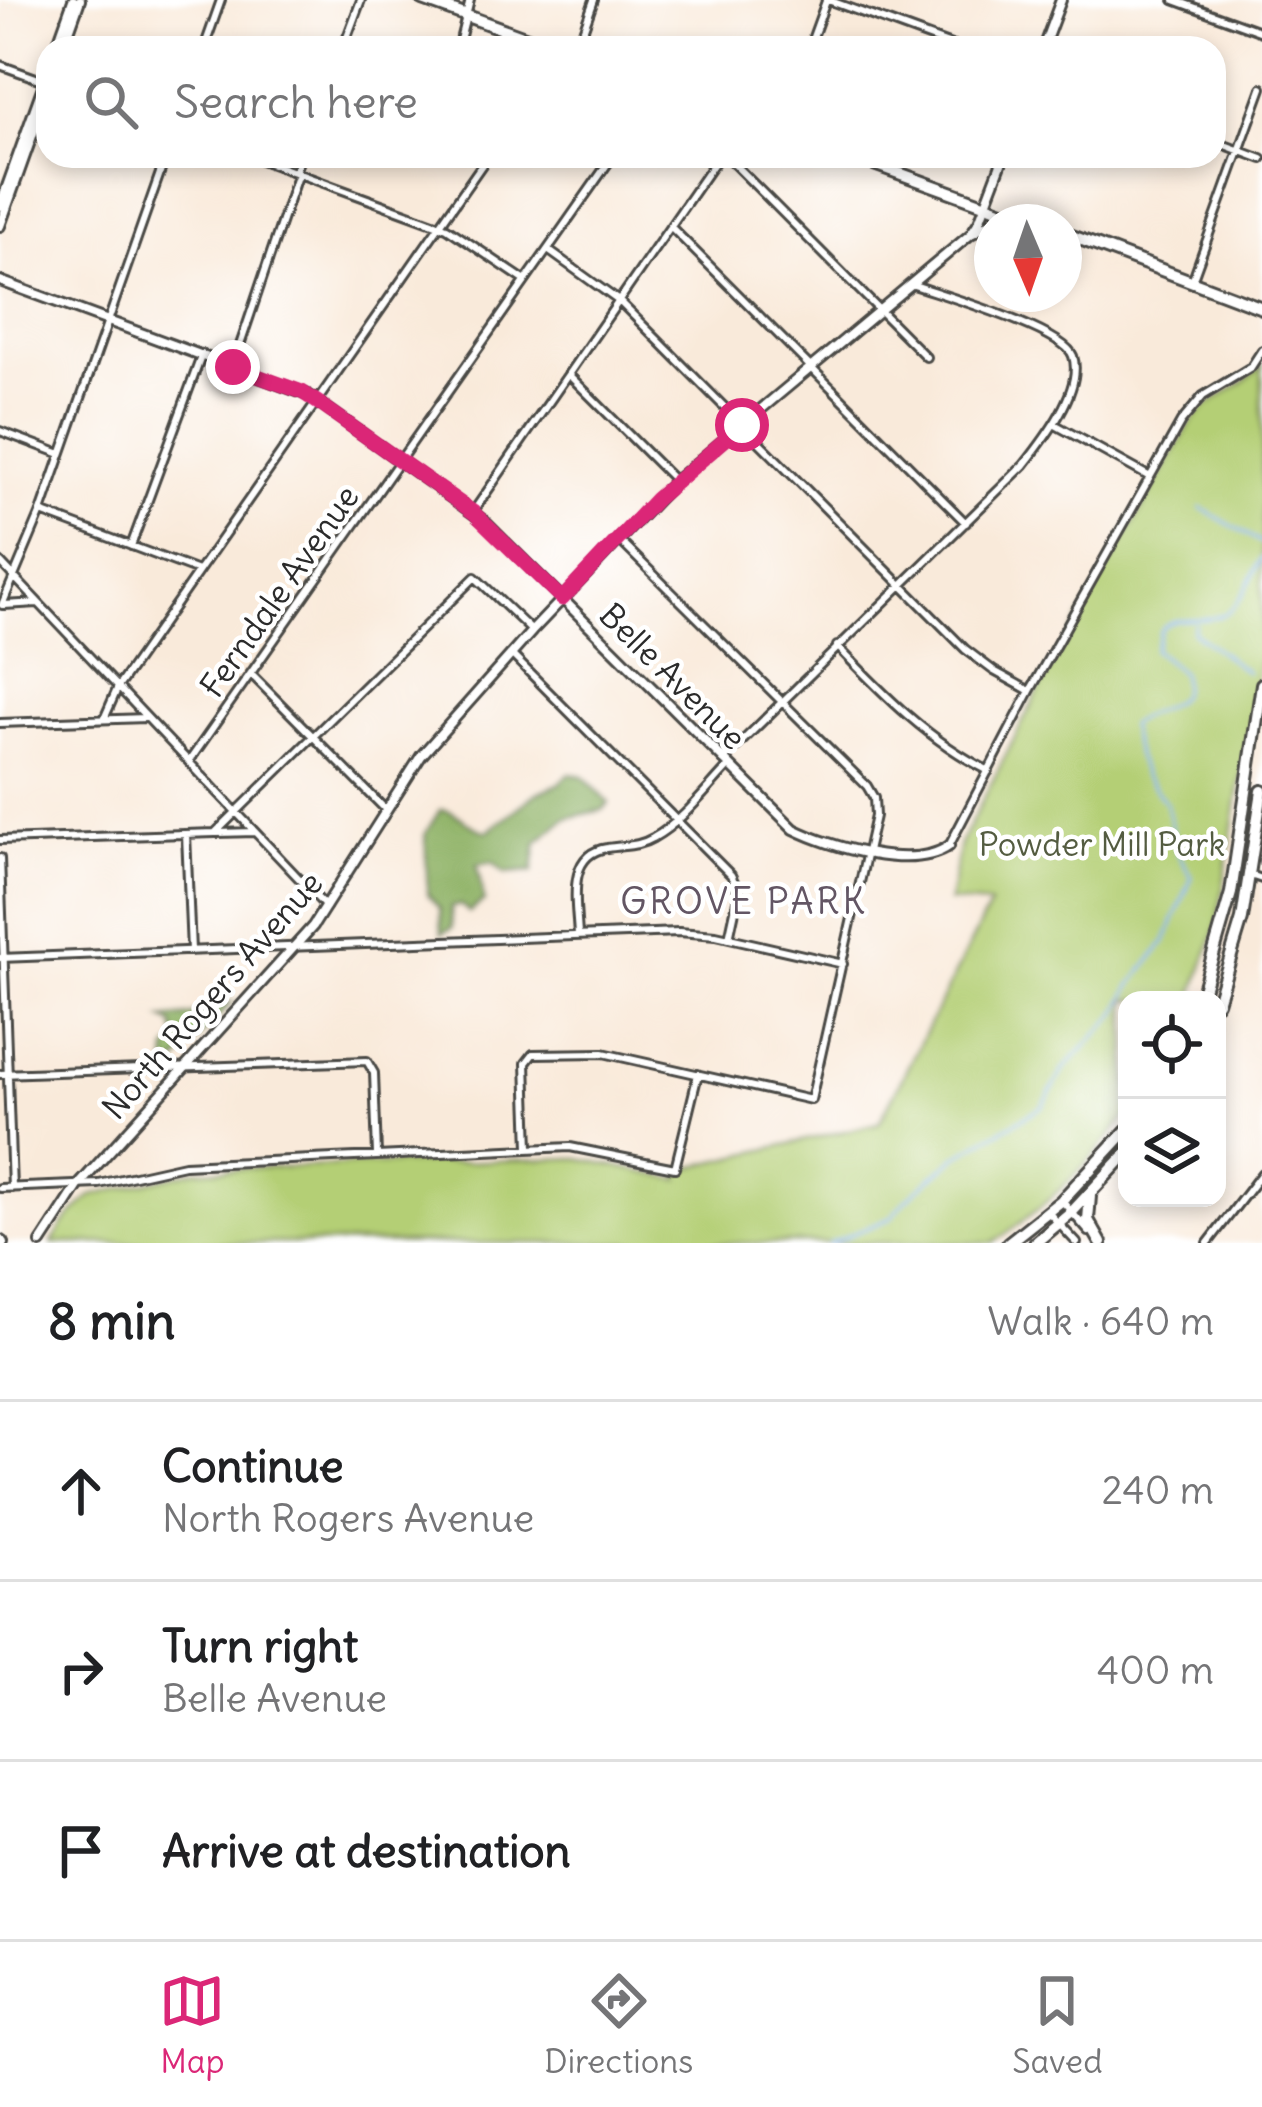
<!DOCTYPE html>
<meta charset="utf-8">
<style>
:root{--surface:#fff;--page:#f2f2f2;--text:#202124;--muted:#757577;--line:#e0e0e0;--accent:#db2777}
body{margin:0;font-family:Delius,sans-serif;background:var(--page);color:var(--text)}
.controls{position:absolute;right:36px;bottom:36px;display:grid;overflow:hidden;border-radius:24px;box-shadow:0 6px 18px #0003}
.controls button{width:108px;height:108px;display:grid;place-items:center;padding:0;border:0;border-bottom:3px solid var(--line);background:var(--surface);color:var(--text);font:60px sans-serif}
.compass{position:absolute;left:974px;top:204px;width:108px;height:108px;border-radius:50%;background:var(--surface);box-shadow:0 6px 18px #0003;rotate:178deg}
.stop{position:absolute;width:36px;height:36px;margin:-27px;border:9px solid #db2777;border-radius:50%;background:#fff}
.stop.end{background:#db2777;border-color:#fff;box-shadow:0 3px 12px #0008}
.list{margin:0;padding:0;list-style:none}
h2{display:flex;justify-content:space-between;align-items:center;height:156px;margin:0;padding:0 48px;font-size:51px}
h2 small{font-size:39px;font-weight:400;color:var(--muted)}
.list li{display:grid;grid-template-columns:78px 1fr auto;gap:36px;align-items:center;box-sizing:border-box;height:180px;padding:0 48px;border-top:3px solid var(--line)}
.list b{display:block;font-size:45px;white-space:nowrap}
.list p{margin:0;font-size:39px;white-space:nowrap;color:var(--muted)}
.list em{font-size:39px;font-style:normal;color:var(--muted)}
.icon{flex:none;width:66px;height:66px;fill:none;stroke:currentColor;stroke-width:2;stroke-linecap:round;stroke-linejoin:round}
.map{position:relative;flex:none;width:1262px;height:1243px;overflow:hidden}
.search{position:absolute;background:var(--surface);box-shadow:0 6px 18px #0003;left:36px;right:36px;top:36px;height:132px;display:flex;align-items:center;gap:30px;box-sizing:border-box;padding:0 42px;border-radius:36px;color:var(--muted);font-size:45px}
.sheet{height:696px;background:var(--surface)}
nav{display:flex;justify-content:space-around;align-items:center;box-sizing:border-box;height:168px;border-top:3px solid var(--line);background:var(--surface);font-size:33px;color:var(--muted)}
nav a{display:grid;justify-items:center;gap:6px}
nav .on{color:var(--accent)}
.map>svg:first-child{display:block}
</style>
<div class="map">
<svg width="1262" height="1243" viewBox="0 0 1262 1243">
<rect width="100%" height="100%" fill="#fff"/>
<filter id="ink" filterUnits="userSpaceOnUse"><feTurbulence type="fractalNoise" baseFrequency=".00833" numOctaves="2"/><feDisplacementMap in="SourceGraphic" scale="24" xChannelSelector="R" yChannelSelector="G"/><feConvolveMatrix kernelMatrix="1 2 1 2 8 2 1 2 1" color-interpolation-filters="sRGB"/></filter>
<filter id="wash" filterUnits="userSpaceOnUse"><feTurbulence type="fractalNoise" baseFrequency=".004" numOctaves="4" result="noise"/><feDisplacementMap in="SourceGraphic" scale="48" xChannelSelector="R" yChannelSelector="G"/><feGaussianBlur stdDeviation="2.7" result="paint"/><feColorMatrix in="noise" values="0 0 0 0 0 0 0 0 0 0 0 0 0 0 0 0 0 1.4 0 .05"/><feComposite in="paint" operator="in"/></filter>
<g filter="url(#wash)">
<rect width="100%" height="100%" fill="#f9eada"/>
<path fill="#b4cf75" stroke="#707d50" stroke-width="3" d="M1262,365V646L1217,926L1192,1000H1127V1115C1090,1166 1045,1207 993,1243H52L64,1223L91,1196L197,1170L579,1158L680,1180L678,1170L879,1123L990,905L949,902L960,844L1047,675L1190,424C1209,396 1240,390 1262,365Z"/>
<path fill="#8fb266" stroke="#5d6e48" stroke-width="3" d="M569,774L583,776L609,803L603,810L566,818L537,842L533,871L505,873L493,862L477,865L484,901L469,912L461,905L451,907L452,928L442,933L440,909L428,895L425,834L440,810C457,808 469,830 488,831L537,793L559,784Z
M232,1002L177,1063L167,1064L168,1050L177,1038L173,1024L163,1019L190,1016Z"/>
<g fill="none" stroke-linecap="round" stroke-linejoin="round">
<path stroke="#83b2ee" stroke-width="3" d="M1201,508L1262,543
M1195,624L1193,632L1247,672
M830,1243L891,1218L907,1199L957,1156L1043,1106L1064,1069L1117,1014L1132,984L1165,942L1192,877L1177,852L1166,803L1144,775L1137,758L1129,725C1150,706 1192,711 1181,672L1154,650L1161,629C1180,610 1211,629 1232,608C1246,595 1252,574 1262,558"/>
</g>
</g>
<g filter="url(#ink)">
<g fill="none" stroke-linecap="round" stroke-linejoin="round">
<defs>
<path id="minor" d="M828,0L959,48
M1174,0L1262,32
M204,48L221,0
M343,48L361,0
M458,48L470,0
M577,48L594,0
M809,48L826,1
M0,65L47,82
M1214,141L1262,159
M250,156L447,228L524,280
M726,156L926,357
M295,172L301,156
M672,228L966,523
M548,250L620,302L965,649L994,671L1030,691
M1192,281L1262,88
M233,366L298,173
M569,375L675,481
M1054,424L1150,477
M0,431L61,454
M41,512L198,571
M473,512L719,156
M131,546L202,354
M0,562L326,907
M2,605L41,512L166,156
M4,605L38,603
M837,646C883,694 929,741 989,771
M511,654L731,875L739,892L729,938
M251,674L386,810
M104,719L118,687L488,156
M0,723L146,718
M190,760L613,156
M723,760L1024,465C1043,441 1084,389 1073,356C1064,330 942,295 911,284
M217,833L255,832
M186,834L191,951
M0,840L215,833L475,577L532,631
M949,846L1030,691L1181,422L1203,396L1251,367L1262,350
M0,858L12,1188
M1250,875L1262,879
M578,936C577,905 565,854 607,848C624,845 638,847 653,838C682,822 706,790 729,766
M0,958L679,932L716,935L843,964
M0,1074L367,1061L374,1073L377,1155
M529,1148L526,1063L533,1054L603,1053L811,1100L875,816L874,798L867,786L618,539
M0,1188L99,1184L184,1165L570,1147L675,1168L698,1074
M1062,1201L1089,1232
M1048,1212L1077,1243
M1208,1243L1262,1173"/>
<path id="tertiary" d="M56,48L73,0
M63,48L80,0
M1043,48L1061,0
M0,206L48,72
M0,226L48,91
M973,233L992,222
M0,281L308,395L484,521L794,829C830,847 913,872 949,846
M41,1243L78,1186L313,926L421,756L532,631L675,481L971,234L979,222L1004,156"/>
<path id="primary" d="M423,0L555,48
M852,156L1033,222
M1064,233L1262,308
M1200,1000L1231,893L1262,684
M1217,1002L1242,919L1262,791
M1090,1196L1088,1220L1101,1243
M0,1241L3,1243
M1008,1243L1061,1201L1127,1130
M1035,1243L1072,1212L1127,1153"/>
</defs>
<use href="#minor" stroke="#4a4845" stroke-width="12"/>
<use href="#tertiary" stroke="#4a4845" stroke-width="14"/>
<use href="#primary" stroke="#4a4845" stroke-width="16"/>
<use href="#minor" stroke="#fff" stroke-width="6"/>
<use href="#tertiary" stroke="#fff" stroke-width="8"/>
<use href="#primary" stroke="#fff" stroke-width="10"/>
</g>
</g>
<g fill="none" stroke-linecap="round" stroke-linejoin="round" filter="url(#ink)">
<path stroke="#db2777" stroke-width="15" d="M233,367L302,392L323,406L473,512L562,599L656,499L742,425"/>
</g>
<g text-anchor="middle" stroke-width="9" stroke-linejoin="round" paint-order="stroke">
<g font-size="33" fill="#2b2b2b" stroke="#fff">
<text transform="translate(279 591) rotate(-55)" y="12">Ferndale Avenue</text>
<text transform="translate(673 676) rotate(45)" y="12">Belle Avenue</text>
<text transform="translate(212 995) rotate(-49)" y="12">North Rogers Avenue</text>
</g>
<g font-size="33" fill="#545c41" stroke="#fff">
<text x="1102" y="856">Powder Mill Park</text>
</g>
<g font-size="36" letter-spacing="3" fill="#635664" stroke="#fff">
<text x="744" y="914">GROVE PARK</text>
</g>
</g>
</svg>
<div class="controls">
<button><svg class="icon" aria-label="locate" viewBox="0 0 24 24"><circle cx="12" cy="12" r="6"/><path d="M12 2v4M12 18v4M2 12h4M18 12h4"/></svg></button>
<button><svg class="icon" aria-label="layers" viewBox="0 0 24 24"><path d="M12 4l9 5-9 5-9-5zM3 14l9 5 9-5"/></svg></button>
</div>
<svg class="compass" viewBox="-18 -18 36 36"><path d="M0-13l5 13h-10z" fill="#e53935"/><path d="M0 13l5-13h-10z" fill="#757577"/></svg>
<div class="stop" style="left:742px;top:425px"></div>
<div class="stop end" style="left:233px;top:367px"></div>
<div class="search"><svg class="icon" aria-label="search" viewBox="0 0 24 24"><circle cx="10" cy="10" r="6"/><path d="M15 15l6 6"/></svg>Search here</div>
</div>
<section class="sheet">
<h2>8 min<small>Walk · 640 m</small></h2>
<ul class="list">
<li><svg class="icon" aria-label="ahead" viewBox="0 0 24 24"><path d="M12 20V5M6 11l6-6 6 6"/></svg><div><b>Continue</b><p>North Rogers Avenue</p></div><em>240 m</em></li>
<li><svg class="icon" aria-label="right" viewBox="0 0 24 24"><path d="M7 20v-9h11M14 6l5 5-5 5"/></svg><div><b>Turn right</b><p>Belle Avenue</p></div><em>400 m</em></li>
<li><svg class="icon" aria-label="arrive" viewBox="0 0 24 24"><path d="M6 21V4h12l-3 4 3 4H6"/></svg><div><b>Arrive at destination</b></div></li>
</ul>
</section>
<nav>
<a class="on"><svg class="icon" aria-label="map" viewBox="0 0 24 24"><path d="M3 6l6-2 6 2 6-2v14l-6 2-6-2-6 2zM9 4v14M15 6v14"/></svg>Map</a>
<a><svg class="icon" aria-label="directions" viewBox="0 0 24 24"><path d="M12 3l9 9-9 9-9-9zM9 14v-3h6M13 9l2 2-2 2"/></svg>Directions</a>
<a><svg class="icon" aria-label="saved" viewBox="0 0 24 24"><path d="M7 4h10v16l-5-4-5 4z"/></svg>Saved</a>
</nav>
